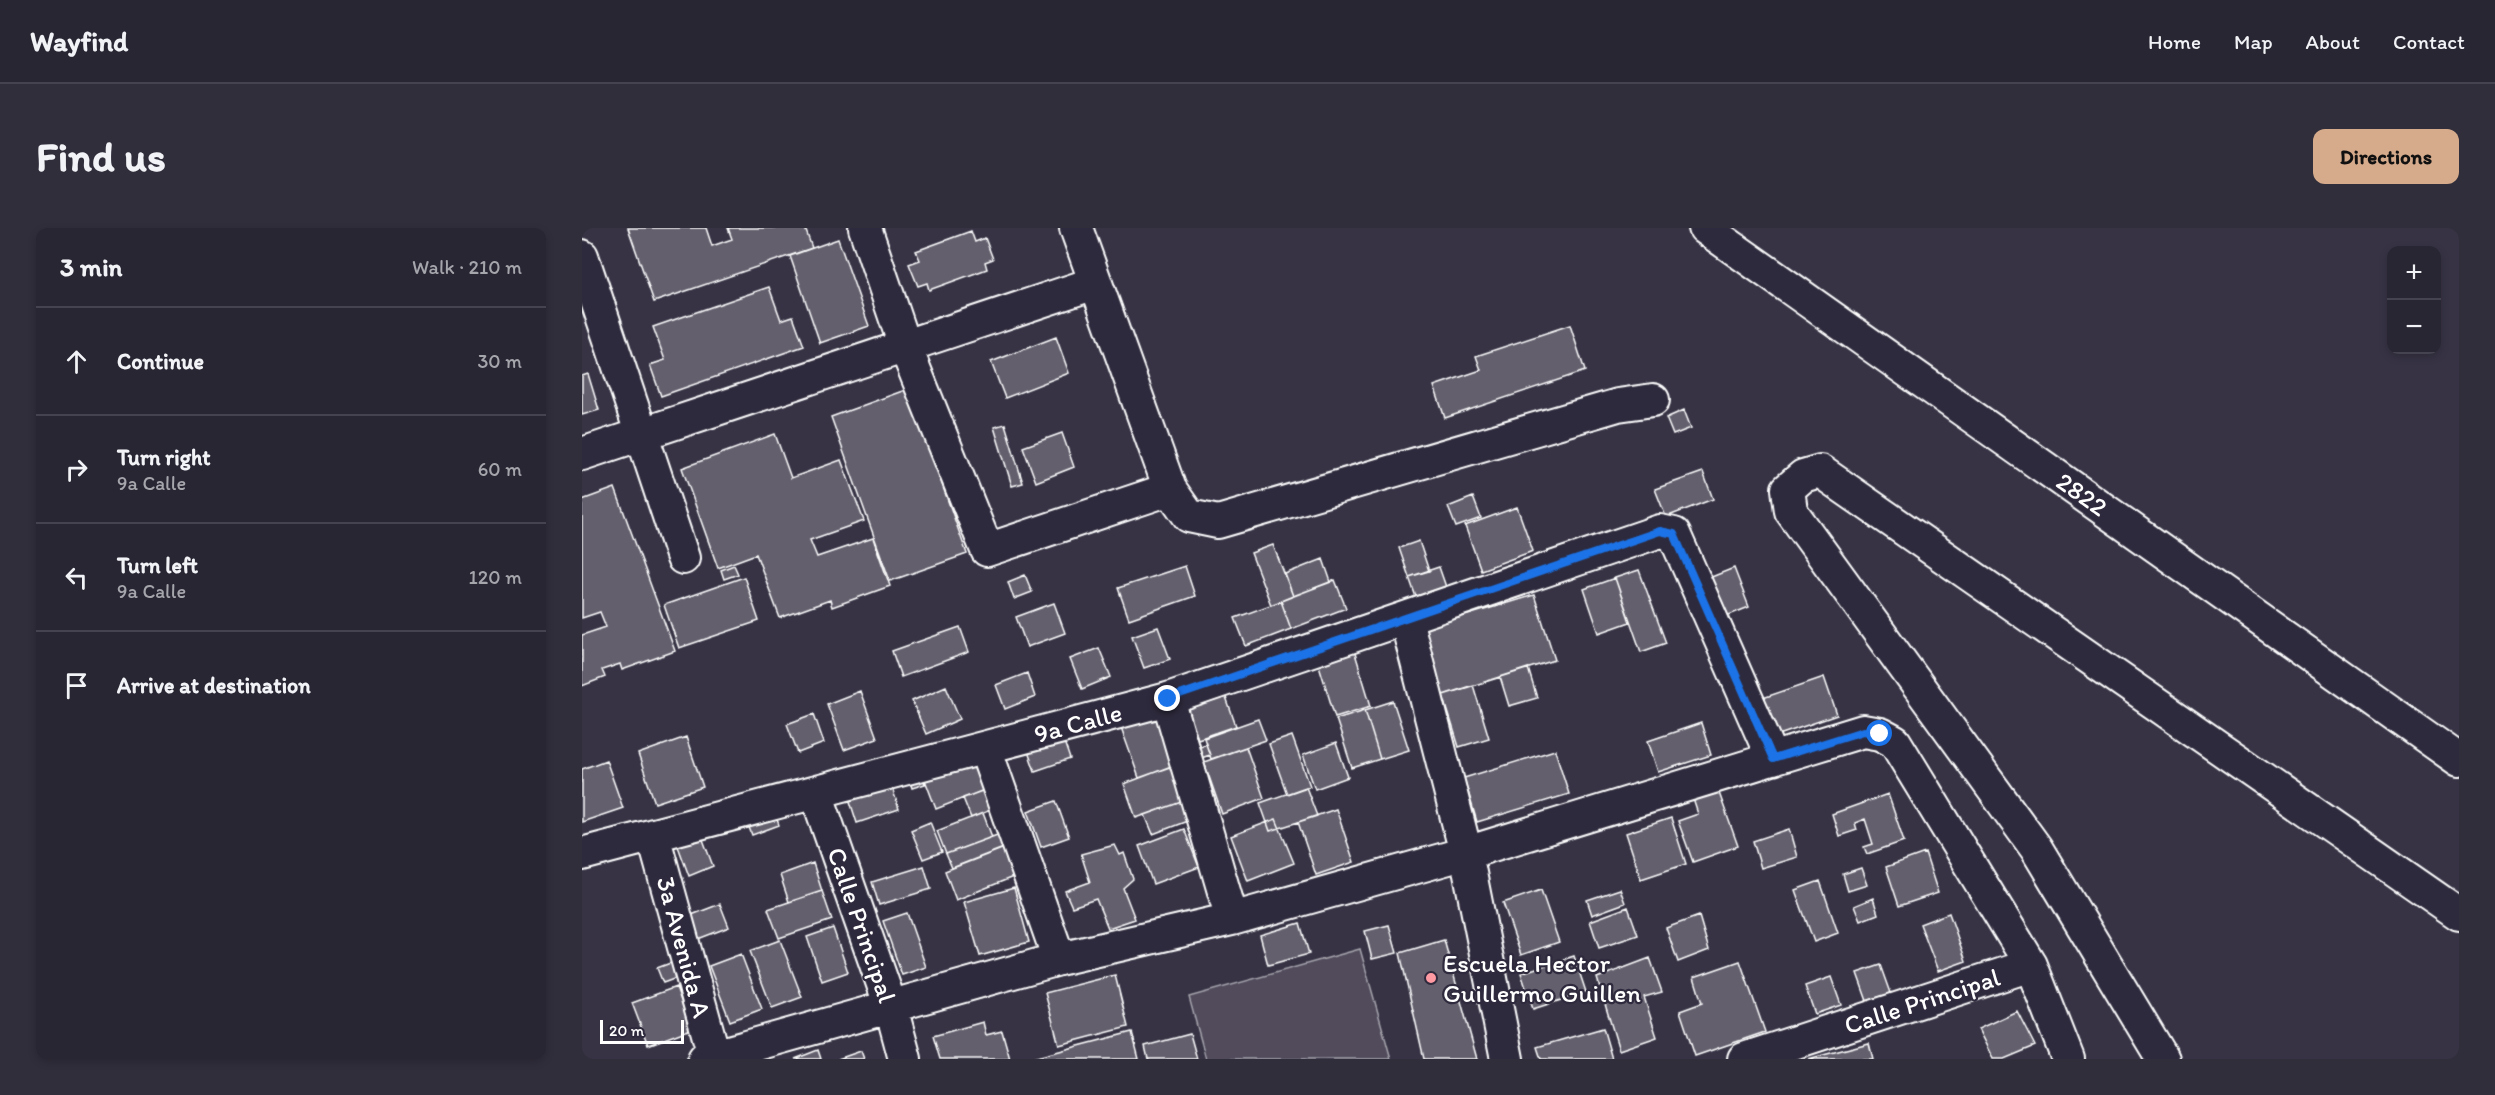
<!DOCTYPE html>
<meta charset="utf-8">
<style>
:root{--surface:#292634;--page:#312e3c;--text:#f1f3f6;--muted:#a5a5ac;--line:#45434f;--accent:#d6ab8b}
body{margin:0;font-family:Itim,sans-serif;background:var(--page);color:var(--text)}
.controls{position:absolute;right:18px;top:18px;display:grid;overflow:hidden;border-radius:12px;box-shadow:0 3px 9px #0003}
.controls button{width:54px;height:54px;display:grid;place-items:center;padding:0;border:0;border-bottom:2px solid var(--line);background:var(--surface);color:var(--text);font:30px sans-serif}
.scale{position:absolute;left:18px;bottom:15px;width:84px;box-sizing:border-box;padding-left:6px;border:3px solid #fff;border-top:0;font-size:16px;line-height:21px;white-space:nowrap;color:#fff;-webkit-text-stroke:4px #2f2a3d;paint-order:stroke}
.stop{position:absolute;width:18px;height:18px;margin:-14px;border:4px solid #1a73e8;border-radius:50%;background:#fff}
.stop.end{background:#1a73e8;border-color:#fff;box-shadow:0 2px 6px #0008}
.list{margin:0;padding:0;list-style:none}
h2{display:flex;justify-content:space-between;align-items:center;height:78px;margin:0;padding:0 24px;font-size:26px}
h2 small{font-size:20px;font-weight:400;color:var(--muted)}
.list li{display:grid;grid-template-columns:39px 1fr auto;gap:18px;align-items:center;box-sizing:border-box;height:108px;padding:0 24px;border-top:2px solid var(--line)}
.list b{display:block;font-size:22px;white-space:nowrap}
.list p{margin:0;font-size:20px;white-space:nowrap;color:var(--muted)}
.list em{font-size:20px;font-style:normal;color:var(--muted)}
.icon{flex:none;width:33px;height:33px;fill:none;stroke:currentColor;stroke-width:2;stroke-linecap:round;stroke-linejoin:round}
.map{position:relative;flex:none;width:1877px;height:831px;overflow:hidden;border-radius:12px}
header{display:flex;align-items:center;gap:36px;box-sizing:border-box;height:84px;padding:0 30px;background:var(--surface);border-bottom:2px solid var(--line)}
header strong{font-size:28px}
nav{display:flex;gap:33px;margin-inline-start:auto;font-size:21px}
.intro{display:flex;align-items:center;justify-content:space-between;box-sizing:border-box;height:144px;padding:0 36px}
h1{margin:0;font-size:42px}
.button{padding:15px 27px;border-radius:12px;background:var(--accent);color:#111;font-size:21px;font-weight:700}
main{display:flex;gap:36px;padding:0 36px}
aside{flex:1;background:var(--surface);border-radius:12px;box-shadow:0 3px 9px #0003}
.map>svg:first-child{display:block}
</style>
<header>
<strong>Wayfind</strong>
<nav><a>Home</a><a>Map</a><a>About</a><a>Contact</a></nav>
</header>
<div class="intro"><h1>Find us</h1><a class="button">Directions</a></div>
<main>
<aside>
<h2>3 min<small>Walk · 210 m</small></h2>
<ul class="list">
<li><svg class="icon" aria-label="ahead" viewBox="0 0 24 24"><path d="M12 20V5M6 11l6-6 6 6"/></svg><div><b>Continue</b></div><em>30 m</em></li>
<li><svg class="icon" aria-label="right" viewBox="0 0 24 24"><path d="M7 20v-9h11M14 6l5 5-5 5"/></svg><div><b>Turn right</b><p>9a Calle</p></div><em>60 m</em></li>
<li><svg class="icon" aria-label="left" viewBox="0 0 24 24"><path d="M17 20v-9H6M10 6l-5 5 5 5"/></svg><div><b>Turn left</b><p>9a Calle</p></div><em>120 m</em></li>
<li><svg class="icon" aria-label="arrive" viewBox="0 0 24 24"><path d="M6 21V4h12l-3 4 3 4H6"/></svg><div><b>Arrive at destination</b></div></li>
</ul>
</aside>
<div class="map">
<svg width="1877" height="831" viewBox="0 0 1877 831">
<rect width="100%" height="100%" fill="#373345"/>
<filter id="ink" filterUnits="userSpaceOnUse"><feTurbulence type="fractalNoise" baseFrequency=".0167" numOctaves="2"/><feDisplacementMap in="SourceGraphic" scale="12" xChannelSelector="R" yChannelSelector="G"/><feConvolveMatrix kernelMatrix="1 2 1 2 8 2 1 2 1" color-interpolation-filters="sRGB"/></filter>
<g filter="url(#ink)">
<path fill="#514c5c" stroke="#a8a6ae" stroke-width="1.5" d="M778,721L809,831H624L607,769Z"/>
<path fill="#635f6d" stroke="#fff" stroke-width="1.5" d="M46,0H124L130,18L150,11L146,0H223L230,20L72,74Z
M389,3L393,14L403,10L411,31L403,34L405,41L347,62L345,55L336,58L327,36L338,32L334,23Z
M256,11L287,98L238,115L208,28Z
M187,59L199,92L211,88L222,118L79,168L68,137L83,132L71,99Z
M988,97L1003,143L863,190L852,158L899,142L894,128Z
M474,109L487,145L423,170L409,134Z
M6,146L17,182L0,187V148Z
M326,161L385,326L308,353L249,189Z
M1102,182L1109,200L1091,207L1084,190Z
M423,196L441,255L430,258L412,199Z
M480,205L492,239L454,254L441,219Z
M193,206L209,250L259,232L282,293L228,312L235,329L291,310L308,358L250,379L248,372L198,390L174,326L136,340L100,240Z
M1121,244L1131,271L1084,289L1073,261Z
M33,260L93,423L40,442L38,436L20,442L23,449L0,458V407L24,399L18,384L0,390V272Z
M891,269L899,290L874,299L866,279Z
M935,279L951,323L899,342L883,298Z
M837,313L847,343L827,349L817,320Z
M691,317L711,368L689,377L669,325Z
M741,331L749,354L711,368L703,346Z
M152,337L156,346L142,351L139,342Z
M603,338L613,368L547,391L536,360Z
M857,339L864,359L834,369L827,349Z
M1152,340L1167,379L1132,393L1117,354Z
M1057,342L1084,415L1059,424L1033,350Z
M443,347L450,364L432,371L426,354Z
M162,349L177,393L97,420L82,377Z
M1033,350L1048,394L1017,405L1002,361Z
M753,352L764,380L709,401L699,373Z
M952,367L973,432L861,467L840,401Z
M699,373L709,401L664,418L653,390Z
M472,375L483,405L445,419L434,389Z
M378,399L387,424L319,449L310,423Z
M576,399L588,431L562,440L550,408Z
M517,420L529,449L500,461L488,431Z
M772,422L789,478L753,489L736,434Z
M946,440L955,470L927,478L918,449Z
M445,445L453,469L423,481L414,457Z
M1242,449L1255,487L1191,509L1178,471Z
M891,457L907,510L877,519L861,467Z
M364,458L378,491L344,506L330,473Z
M278,463L295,510L262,522L245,476Z
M642,464L654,498L616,511L604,476Z
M811,473L827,522L798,531L783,482Z
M573,475L596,536L557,550L535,488Z
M783,482L798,531L770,540L754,491Z
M232,486L242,515L216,525L205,496Z
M676,491L684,512L629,531L622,510Z
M1119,495L1129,527L1076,544L1066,513Z
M479,505L488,531L453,543L444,518Z
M710,508L728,558L705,566L687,516Z
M104,509L121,559L73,575L56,526Z
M754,515L766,549L733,561L721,527Z
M624,516L628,527L613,532L609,521Z
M664,519L682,570L640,586L622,534Z
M973,522L987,566L895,594L882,550Z
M388,526L402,562L354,581L340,544Z
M24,532L41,580L0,594V541Z
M592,537L605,572L554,590L542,556Z
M338,539L343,556L330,560L325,543Z
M306,547L317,581L275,595L264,561Z
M411,559L418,578L389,590L381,570Z
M724,559L735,588L688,603L678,575Z
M1136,562L1156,618L1111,634L1096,593L1116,586L1111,571Z
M1306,566L1322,613L1285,626L1282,619L1291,616L1283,591L1273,595L1275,602L1257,608L1250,586Z
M474,573L487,609L459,619L446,583Z
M602,573L608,592L571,606L563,587Z
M191,580L197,597L170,607L163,589Z
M754,581L772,634L734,647L716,594Z
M401,585L410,609L364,626L355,603Z
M1089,590L1104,636L1059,651L1044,605Z
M694,591L712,635L666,653L649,608Z
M348,594L360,624L341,631L329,602Z
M117,601L131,638L107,648L93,610Z
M602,601L617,639L571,656L557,618Z
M1207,601L1215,629L1179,640L1171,613Z
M418,606L424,619L370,640L364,626Z
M533,617L538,627L542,625L551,651L541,660L553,691L526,700L514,671L490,679L483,663L508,654L499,626Z
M425,619L436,647L374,672L363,643Z
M1343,625L1356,665L1317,678L1304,639Z
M231,635L240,663L207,674L198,647Z
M342,638L349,661L297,677L290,654Z
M1279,640L1285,657L1266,663L1261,646Z
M1238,653L1256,705L1232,714L1213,662Z
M432,660L447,714L398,728L382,674Z
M1038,661L1043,675L1010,687L1005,672Z
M959,662L977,714L939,727L921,675Z
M240,663L250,692L197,710L186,681Z
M1291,670L1296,686L1278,693L1272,678Z
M138,676L147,699L116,711L107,688Z
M1046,679L1056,707L1017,720L1008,693Z
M325,685L344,739L320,747L301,693Z
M1367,685L1384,733L1356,743L1338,696Z
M1117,688L1127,722L1096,734L1084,700Z
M718,695L727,726L686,737L678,707Z
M807,697L815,725L790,731L783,703Z
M251,700L266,744L240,753L225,709Z
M198,712L220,769L190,780L168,723Z
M862,712L895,831H842L818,725Z
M159,726L180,781L148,793L127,738Z
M992,728L1004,764L951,781L939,745Z
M1068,730L1080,764L1062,769L1075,809L1037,822L1015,750Z
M94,733L100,748L81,755L75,740Z
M1158,733L1183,804L1113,828L1098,783L1120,775L1112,749Z
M1299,737L1309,765L1285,773L1275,745Z
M533,747L546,799L477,817L463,765Z
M1249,749L1259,777L1233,786L1223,758Z
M94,759L109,801L66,817L50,775Z
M1435,783L1453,818L1422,831H1411L1396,801Z
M401,794L404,807L420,803L428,831H358L351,808Z
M1021,800L1030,831H959L955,819Z
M550,804L557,831H447Z
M608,806L615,831H566L563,818Z
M1287,815L1291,831H1226Z
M236,822L239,831H213Z
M279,823L282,831H256Z"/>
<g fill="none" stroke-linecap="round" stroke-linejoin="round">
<defs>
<path id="street" d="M283,0L323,118L405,322L588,261
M494,0L588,261L607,288L636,294L1036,177L1071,172
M1123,0L1877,532
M0,28L101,330
M0,226L513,55
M824,391L884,625L925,831
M586,471L650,691
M403,520L477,731
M234,565L309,779L323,831
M71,607L133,831
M0,626L586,471L1078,303L1092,306L1191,531
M122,831L477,731L650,691L884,625L1281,503L1298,506L1313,514L1449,737L1486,831
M1162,831L1449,737
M1581,831L1454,620L1209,283L1206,261L1221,248L1238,243L1877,686"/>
</defs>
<use href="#street" stroke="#fff" stroke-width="36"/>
<use href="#street" stroke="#2f2a3d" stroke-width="32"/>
</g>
</g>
<g fill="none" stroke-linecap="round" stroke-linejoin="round" filter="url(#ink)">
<path stroke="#1a73e8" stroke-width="8" d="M586,471L1078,303L1092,306L1191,531L1281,503L1298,506"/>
</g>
<circle fill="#ff9aa2" stroke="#2f2a3d" stroke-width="2" cx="849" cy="750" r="6"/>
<g text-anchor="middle" stroke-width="4.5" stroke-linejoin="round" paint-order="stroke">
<g font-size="26" fill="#fff" stroke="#2f2a3d">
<text transform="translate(1500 266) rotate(35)" y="9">2822</text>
<text transform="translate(496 495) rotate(-15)" y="9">9a Calle</text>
<text transform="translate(280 697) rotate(71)" y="9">Calle Principal</text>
<text transform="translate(102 719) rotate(75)" y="9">3a Avenida A</text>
<text transform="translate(1340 773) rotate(-18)" y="9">Calle Principal</text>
</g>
<g font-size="26" fill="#fff" stroke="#2f2a3d" text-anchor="start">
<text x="861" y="744">Escuela Hector<tspan x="861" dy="30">Guillermo Guillen</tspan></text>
</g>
</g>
</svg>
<div class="controls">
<button>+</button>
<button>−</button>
</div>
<div class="scale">20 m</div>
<div class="stop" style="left:1298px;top:506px"></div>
<div class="stop end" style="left:586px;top:471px"></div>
</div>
</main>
